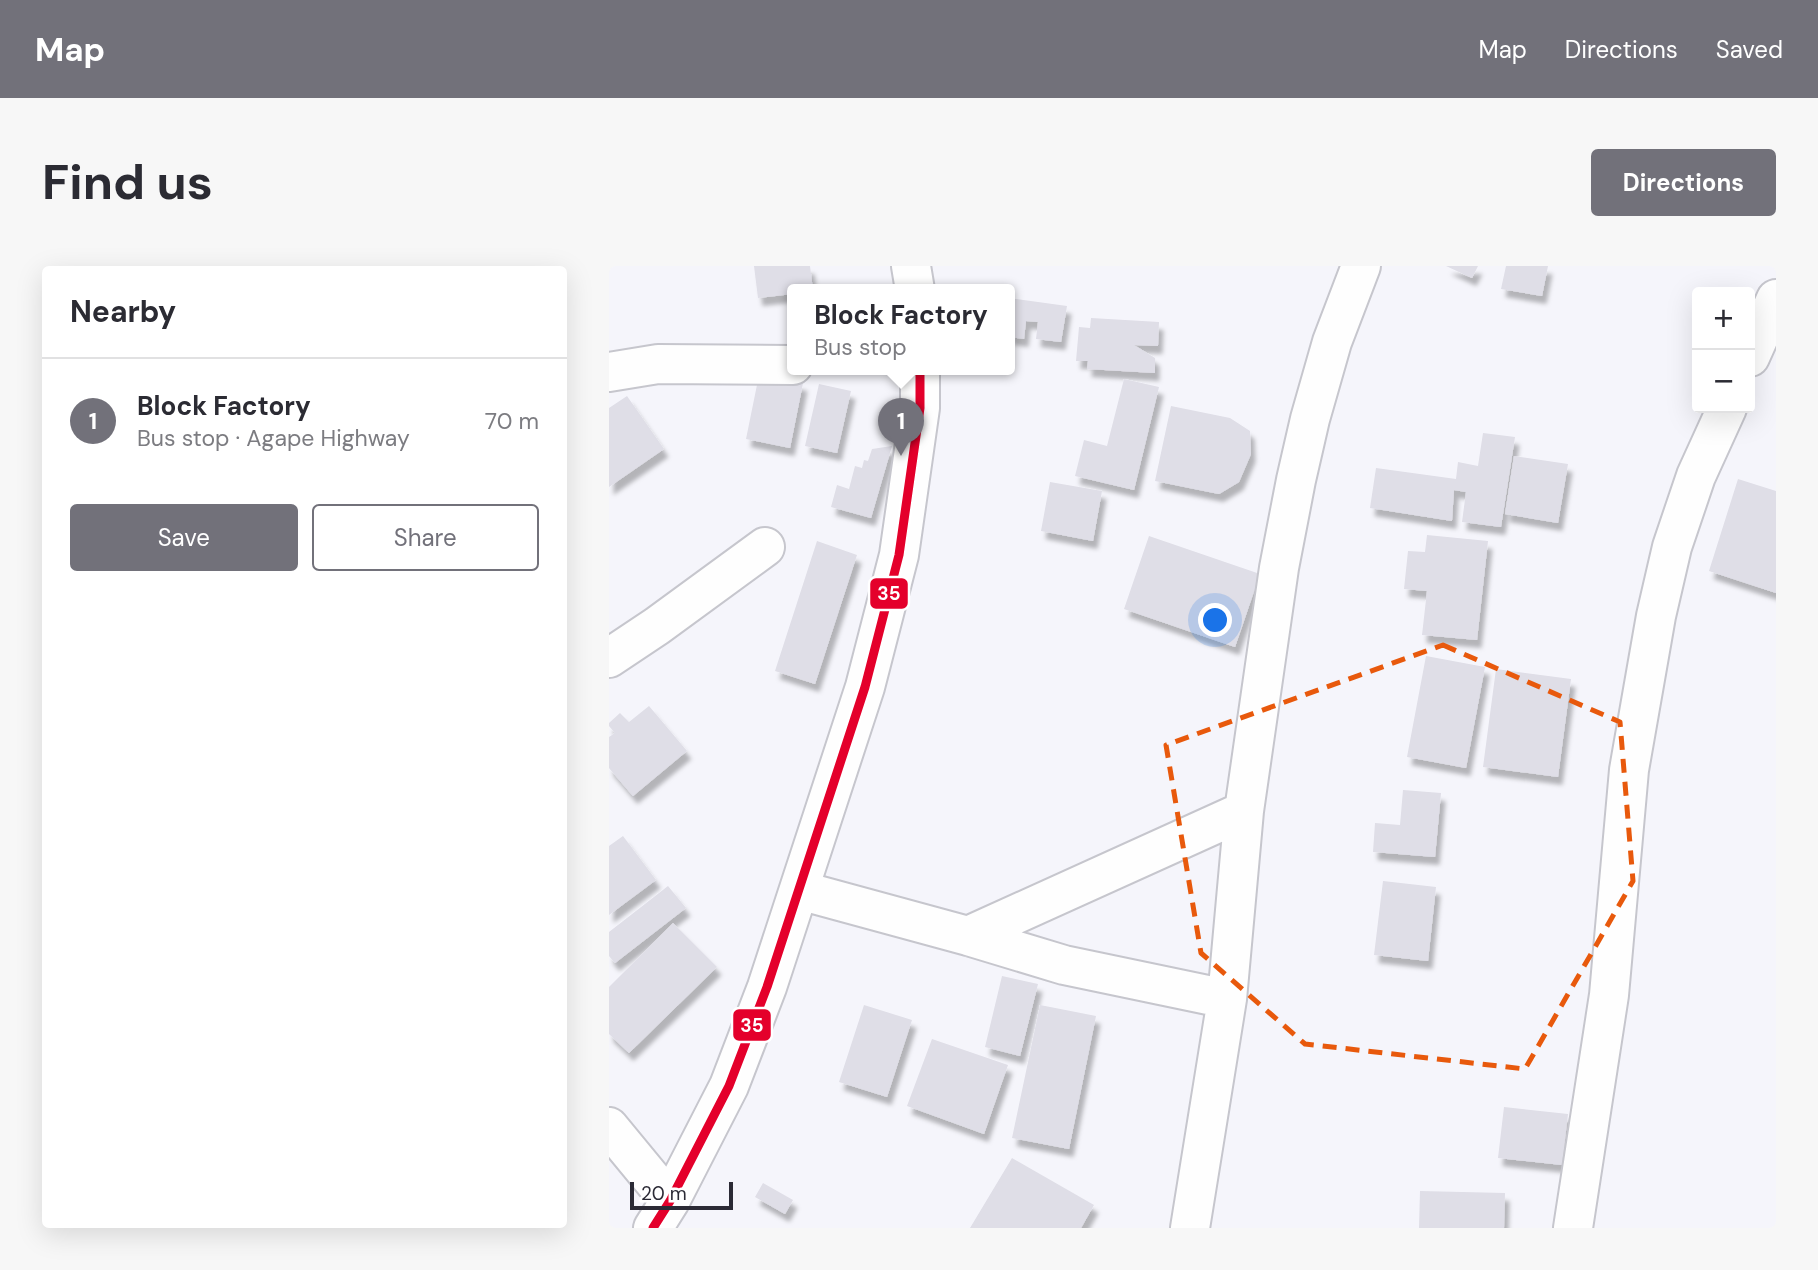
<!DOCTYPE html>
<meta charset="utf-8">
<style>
:root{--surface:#fff;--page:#f7f7f7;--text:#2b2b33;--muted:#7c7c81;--line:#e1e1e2;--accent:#72717a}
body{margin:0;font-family:"DM Sans",sans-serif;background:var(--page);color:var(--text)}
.controls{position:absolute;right:21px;top:21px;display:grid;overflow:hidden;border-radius:7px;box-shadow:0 7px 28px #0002}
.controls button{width:63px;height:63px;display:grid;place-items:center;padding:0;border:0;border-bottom:2px solid var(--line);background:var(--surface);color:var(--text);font:35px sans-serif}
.scale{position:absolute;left:21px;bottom:18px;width:103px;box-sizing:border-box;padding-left:7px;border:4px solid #2b2a35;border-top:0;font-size:19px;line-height:24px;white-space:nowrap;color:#2b2a35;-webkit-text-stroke:5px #fff;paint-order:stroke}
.you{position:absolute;left:607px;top:355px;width:24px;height:24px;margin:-18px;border:5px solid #fff;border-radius:50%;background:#1a73e8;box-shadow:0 0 0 10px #1a73e833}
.badge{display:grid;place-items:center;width:46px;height:46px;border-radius:50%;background:var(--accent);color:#fff;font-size:23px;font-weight:700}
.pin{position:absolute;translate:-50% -58px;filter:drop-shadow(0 2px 4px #0008)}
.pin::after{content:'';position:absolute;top:37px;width:24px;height:21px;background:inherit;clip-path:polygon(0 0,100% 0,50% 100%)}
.popup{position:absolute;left:178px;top:18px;width:228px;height:91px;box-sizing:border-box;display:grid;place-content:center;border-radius:7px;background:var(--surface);filter:drop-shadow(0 2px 5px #0005);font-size:23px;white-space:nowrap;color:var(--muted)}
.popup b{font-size:26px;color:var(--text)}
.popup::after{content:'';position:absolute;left:50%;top:100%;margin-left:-14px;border:14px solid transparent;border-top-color:var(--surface)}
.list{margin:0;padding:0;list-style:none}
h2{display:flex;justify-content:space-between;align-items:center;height:91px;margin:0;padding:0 28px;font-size:30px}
h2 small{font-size:23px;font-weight:400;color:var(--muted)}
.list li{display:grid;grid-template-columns:46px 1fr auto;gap:21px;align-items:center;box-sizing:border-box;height:126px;padding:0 28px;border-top:2px solid var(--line)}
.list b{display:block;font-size:26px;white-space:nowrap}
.list p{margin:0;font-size:23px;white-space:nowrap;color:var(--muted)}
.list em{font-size:23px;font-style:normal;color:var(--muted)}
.actions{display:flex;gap:14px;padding:21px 28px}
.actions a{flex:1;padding:16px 0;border:2px solid var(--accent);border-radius:7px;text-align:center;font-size:24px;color:var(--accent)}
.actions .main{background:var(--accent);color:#fff}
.map{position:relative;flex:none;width:1167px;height:962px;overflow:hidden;border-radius:7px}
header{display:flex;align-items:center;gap:42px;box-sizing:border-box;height:98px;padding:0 35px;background:var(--accent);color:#fff}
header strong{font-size:33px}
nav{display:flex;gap:38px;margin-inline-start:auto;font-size:24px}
.intro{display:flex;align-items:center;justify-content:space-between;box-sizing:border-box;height:168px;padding:0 42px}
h1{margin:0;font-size:49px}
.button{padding:18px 32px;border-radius:7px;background:var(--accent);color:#fff;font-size:24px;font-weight:700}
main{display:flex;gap:42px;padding:0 42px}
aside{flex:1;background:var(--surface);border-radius:7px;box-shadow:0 7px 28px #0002}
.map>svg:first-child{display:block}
</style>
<header>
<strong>Map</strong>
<nav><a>Map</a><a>Directions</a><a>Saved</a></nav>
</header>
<div class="intro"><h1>Find us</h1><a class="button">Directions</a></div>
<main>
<aside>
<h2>Nearby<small></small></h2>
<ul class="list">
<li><span class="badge">1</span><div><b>Block Factory</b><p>Bus stop · Agape Highway</p></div><em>70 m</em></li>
</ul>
<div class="actions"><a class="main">Save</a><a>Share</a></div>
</aside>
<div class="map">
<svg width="1167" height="962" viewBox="0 0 1167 962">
<defs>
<filter id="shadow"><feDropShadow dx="4.5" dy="8" stdDeviation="2" flood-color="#0004"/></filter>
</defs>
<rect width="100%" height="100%" fill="#f5f5fb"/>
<path fill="#dfdee7" filter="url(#shadow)" d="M145,0H201L204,24H184V28L149,32Z
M837,0H869L863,12Z
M897,0H939L933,30L892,23Z
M400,32L458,40L452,76L427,73L429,56L417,55L415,73L400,71Z
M482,52L550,56L549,80L525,79L546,92V107L478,103L479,95H467L470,61L481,62Z
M150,109L194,117L181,182L137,173Z
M515,113L550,121L525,224L466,210L475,174L498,180Z
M210,118L242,125L228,187L196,180Z
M18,130L55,183L0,221V142Z
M562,140L621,152L641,165L642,188L630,216L610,228L546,215Z
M874,167L906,171L892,261L853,256L857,226L845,224L843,255L761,242L767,202L847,213L849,196L869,200Z
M283,180L262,252L222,241L228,219L240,223L246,200L253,202L255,194L259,195L263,183Z
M905,190L959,198L949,257L896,248Z
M1129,213L1167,225V327L1100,305Z
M441,216L493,225L484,275L432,265Z
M818,269L879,275L868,374L813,369L818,325L795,323L799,285L816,286Z
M540,270L651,308L626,381L515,343Z
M208,275L248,289L206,418L166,405Z
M817,390L876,401L857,502L798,491Z
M887,403L962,413L949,511L874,501Z
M40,440L78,485L24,530L0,502V471L6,467L0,460V457L11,447L20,456Z
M794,524L832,527L826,591L764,586L766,557L791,559Z
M14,570L47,614L0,649V580Z
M774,615L827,621L819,695L765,689Z
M59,620L77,642L6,697L0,690V666Z
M64,657L108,701L20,787L0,768V721Z
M393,710L429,718L411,790L376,781Z
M255,739L303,754L278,831L230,816Z
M431,739L487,750L460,883L403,872Z
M323,773L399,799L375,868L298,840Z
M895,841L959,848L953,899L889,892Z
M403,892L485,939L472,962H361Z
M154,917L184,934L176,948L146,931Z
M811,925L896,927L895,962H810Z"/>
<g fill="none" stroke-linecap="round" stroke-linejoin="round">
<defs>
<path id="minor" d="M302,0L306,24
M1141,91L1167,33
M0,106L49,98L184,99
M0,392L48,360L156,281
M190,624L359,670L455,699L618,733
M359,670L635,545
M0,861L61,935
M44,962L61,935L120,820L158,721L256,421L290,289L311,142V104
M581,962L618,733L635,545L670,302L687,214L701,153L723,76L752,0
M964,962L1000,729L1020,504L1047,350L1063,281L1087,210L1118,142"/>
</defs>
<use href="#minor" stroke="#c6c6cd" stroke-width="42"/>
<use href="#minor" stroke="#fefefe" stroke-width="38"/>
<defs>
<path id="bus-1" d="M44,962L61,935L120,820L158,721L256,421L290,289L311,142V104"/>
</defs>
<use href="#bus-1" stroke="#fff" stroke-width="14"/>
<use href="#bus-1" stroke="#e4002b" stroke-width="9"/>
</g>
<path fill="none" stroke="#e8590c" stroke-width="5" stroke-dasharray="14 9" stroke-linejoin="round" d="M834,379L1011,456L1024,615L916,803L696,778L592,687L557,479Z"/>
<g stroke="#fff" stroke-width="2.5">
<rect x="260" y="311" width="40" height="33" rx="7" fill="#e4002b"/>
<rect x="123" y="742" width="40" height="34" rx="7" fill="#e4002b"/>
</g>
<g font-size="19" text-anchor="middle" font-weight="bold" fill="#fff">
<text x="280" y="334">35</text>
<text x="143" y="766">35</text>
</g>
</svg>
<div class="controls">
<button>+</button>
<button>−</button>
</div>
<div class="scale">20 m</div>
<div class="you"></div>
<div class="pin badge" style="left:292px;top:190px">1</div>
<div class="popup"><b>Block Factory</b>Bus stop</div>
</div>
</main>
